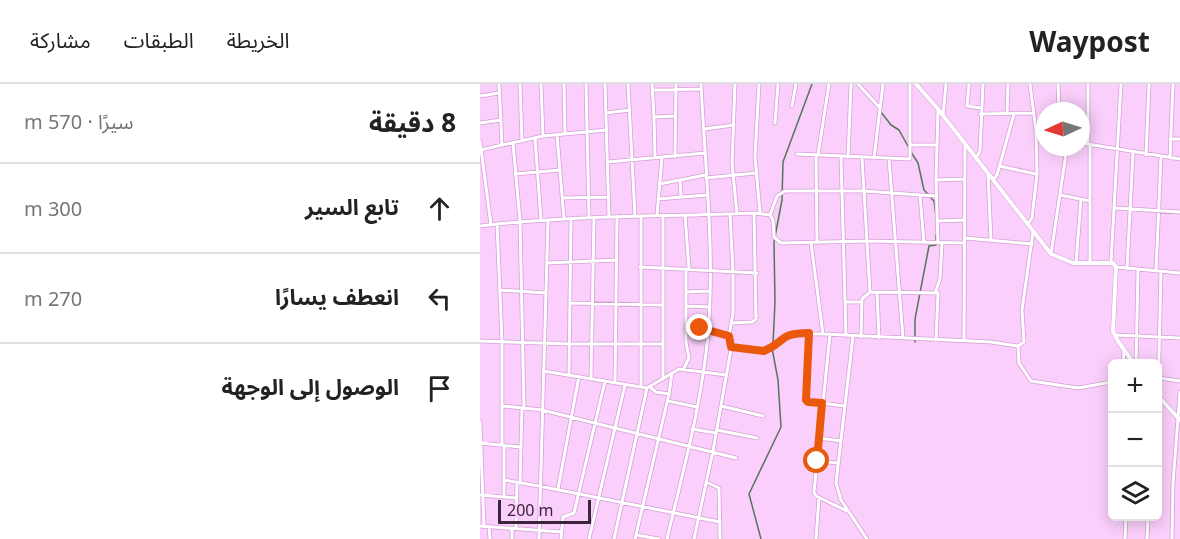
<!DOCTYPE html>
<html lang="ar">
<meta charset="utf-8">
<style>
:root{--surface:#fff;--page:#f6f6f6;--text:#222;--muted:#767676;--line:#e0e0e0}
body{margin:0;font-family:"Noto Sans","Noto Sans Arabic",sans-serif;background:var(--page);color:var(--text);direction:rtl}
.controls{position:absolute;right:18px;bottom:18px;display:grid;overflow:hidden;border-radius:9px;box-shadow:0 3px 15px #0003}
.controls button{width:54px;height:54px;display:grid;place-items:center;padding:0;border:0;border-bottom:2px solid var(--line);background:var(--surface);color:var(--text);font:30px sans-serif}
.compass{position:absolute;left:556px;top:18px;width:54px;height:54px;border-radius:50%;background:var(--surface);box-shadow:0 3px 15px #0003;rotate:266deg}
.scale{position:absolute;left:18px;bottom:15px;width:93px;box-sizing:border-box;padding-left:6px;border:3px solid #3a253a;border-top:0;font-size:16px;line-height:21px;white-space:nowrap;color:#3a253a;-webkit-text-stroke:4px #fbcffb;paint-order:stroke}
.stop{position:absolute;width:18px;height:18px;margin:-14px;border:4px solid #ea580c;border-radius:50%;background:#fff}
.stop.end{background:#ea580c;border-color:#fff;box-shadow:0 2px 6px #0008}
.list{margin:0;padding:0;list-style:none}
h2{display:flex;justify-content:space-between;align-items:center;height:78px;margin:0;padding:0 24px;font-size:26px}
h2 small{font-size:20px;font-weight:400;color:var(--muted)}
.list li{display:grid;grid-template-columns:39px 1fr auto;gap:18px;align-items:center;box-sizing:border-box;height:90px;padding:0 24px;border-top:2px solid var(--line)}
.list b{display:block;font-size:22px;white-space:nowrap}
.list em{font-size:20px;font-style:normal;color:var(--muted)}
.icon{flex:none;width:33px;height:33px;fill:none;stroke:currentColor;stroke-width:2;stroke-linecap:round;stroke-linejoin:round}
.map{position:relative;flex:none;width:700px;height:455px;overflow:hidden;direction:ltr}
header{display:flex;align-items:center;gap:36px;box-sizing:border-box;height:84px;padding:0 30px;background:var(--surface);border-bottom:2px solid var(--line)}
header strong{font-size:28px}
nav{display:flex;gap:33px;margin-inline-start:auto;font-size:21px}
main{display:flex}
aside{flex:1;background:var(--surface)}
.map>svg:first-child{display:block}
</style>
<header>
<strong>Waypost</strong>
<nav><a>الخريطة</a><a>الطبقات</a><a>مشاركة</a></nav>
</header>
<main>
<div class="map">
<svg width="700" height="455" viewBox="0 0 700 455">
<rect width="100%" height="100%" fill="#fbcffb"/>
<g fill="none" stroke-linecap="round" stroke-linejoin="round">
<path stroke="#537657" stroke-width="1.5" d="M401,28L411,41L419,46L429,64
M431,68L438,79L444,106L448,110
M451,114L454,117L456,132
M435,258V235L449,162L456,161V151
M293,260L295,218L294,158L302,116L303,78L332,0
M281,455L269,410L301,343L298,296L292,264"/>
<defs>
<path id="minor" d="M19,0L22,61
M40,0L42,57
M61,0L63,52
M84,0L85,49
M106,0L109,133
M125,0L129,133
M148,0L155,132
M172,0L174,33L195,32
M255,0L252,79L257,130
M279,0L275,72L280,129
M378,0L400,24
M489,0L487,22L501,24
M578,0L579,27
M173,6L221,5
M0,12L19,9
M312,22L316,0
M458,26L456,96L458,159
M126,29L150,26
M500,30L554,29
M527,30L528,0
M463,31L466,0
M174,33L175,73
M0,39L21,36
M295,39L298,0
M224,45L254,41
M77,51L84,135
M55,54L61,136
M556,54H565
M690,55H700
M0,57L11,141
M33,59L40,137L44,324
M601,59L700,75
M608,60V0
M430,61H457
M610,61V179
M0,66L63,52L127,46
M317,70L430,75V0
M336,71L337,159
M338,71L349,0
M666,71L669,0
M195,73L196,0
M361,73L366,252
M368,73L371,0
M382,74L390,208L458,209L456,256
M394,74L403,0
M496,74L500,67L503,0
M690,74L693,0
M409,75L423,254
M128,78L225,69
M519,82L556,90
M35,90L80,86
M508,90L511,156
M226,94L276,89
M456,96L484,95
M513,96L517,91L534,30
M200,97L201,113
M179,100L226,91
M440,111L456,112
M580,111L610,117
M83,114L129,113
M178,115L227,111
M635,124L700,128
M177,131L182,73
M205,131L209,185
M161,132V303
M183,132V295
M457,137L485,136
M17,140L22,258V361
M548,140L552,134L557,90L556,47L550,0
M0,142C91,131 183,133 274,129L290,131
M485,154L552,160
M331,159L343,250L511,258L538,262L544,258L542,226L553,148
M444,159L440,111L384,107H305L297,112L290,131L293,136L294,153L301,159L388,157L485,159
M571,170L587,63
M631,178L641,0
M67,179L137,176
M596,179L601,115
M160,183L277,189
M636,183L700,189
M647,185L653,69
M676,187L681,72
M20,206L66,209
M206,208L230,207
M397,208L399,254
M455,209L460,195L462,159
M366,218H382
M90,219L183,221
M206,222L230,223
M251,239L272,238L276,235L274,129
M206,246L224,244L249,252
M329,249L326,317L364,322
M350,250L334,408L336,412L369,428
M635,251L700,254
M373,252L356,399L361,416L387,455
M381,253L382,215L390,208
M0,257L89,260H183
M484,257L485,61
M538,262L539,279L551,297L598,304L632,298
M251,263L285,267L309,250H343
M643,280L644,266
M656,280L658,185
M203,286L209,274L206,258V185
M63,287L167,304L199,285L246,291
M89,290L91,135
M111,294L114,133
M679,294L700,297
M135,299L137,132
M170,303L176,308L189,310
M678,312L681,187
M188,317L217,323
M22,322L62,326L256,374
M241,322L283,332
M0,338L4,443
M212,345L236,349
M237,346L277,354
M339,354L361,357
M0,359L40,363
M337,377L358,379
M24,396L59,402L240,438
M40,398L42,324
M226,398L239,404L240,455
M78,405L99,292
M0,411L36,414
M24,412V361
M0,442L81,448
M9,443L10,455
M32,445V455
M36,445L37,398
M156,451L179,455
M59,455L68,136
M81,455L83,433L94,429L125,297
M109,455L145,301
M134,455L167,304
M155,455L189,310L192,289
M187,455C203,387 222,319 228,250C235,167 225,83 221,0
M214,455L233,367L251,265L249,252L253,229V188L250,130
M336,455L339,413
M645,455L646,432
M667,455L668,432
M692,455L693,399L700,308"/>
<path id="tertiary" d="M436,0L458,25L571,170L593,179H633L636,183L633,247L638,257L654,280
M678,312L700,336"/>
</defs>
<use href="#minor" stroke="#d49fd5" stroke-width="4.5"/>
<use href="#tertiary" stroke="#d49fd5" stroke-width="5"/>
<use href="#minor" stroke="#fff" stroke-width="3"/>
<use href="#tertiary" stroke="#fff" stroke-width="4"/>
</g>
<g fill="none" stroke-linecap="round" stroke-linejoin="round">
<path stroke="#ea580c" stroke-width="8" d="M220,244L249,252L251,263L284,267C306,258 298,249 329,249L326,316L328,318L342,319L337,377"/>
</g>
</svg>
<div class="controls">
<button>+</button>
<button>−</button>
<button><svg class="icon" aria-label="layers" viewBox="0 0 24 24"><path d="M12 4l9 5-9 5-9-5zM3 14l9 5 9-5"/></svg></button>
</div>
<svg class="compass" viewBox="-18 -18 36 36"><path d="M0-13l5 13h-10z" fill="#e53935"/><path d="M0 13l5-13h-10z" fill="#767676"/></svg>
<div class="scale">200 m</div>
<div class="stop" style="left:337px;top:377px"></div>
<div class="stop end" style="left:220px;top:244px"></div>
</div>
<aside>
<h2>8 دقيقة<small>سيرًا · 570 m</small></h2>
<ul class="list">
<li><svg class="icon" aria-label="ahead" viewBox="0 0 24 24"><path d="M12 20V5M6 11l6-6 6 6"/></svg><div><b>تابع السير</b></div><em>300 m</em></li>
<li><svg class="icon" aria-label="left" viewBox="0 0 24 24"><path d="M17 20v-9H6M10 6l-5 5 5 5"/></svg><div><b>انعطف يسارًا</b></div><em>270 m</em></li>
<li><svg class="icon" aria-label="arrive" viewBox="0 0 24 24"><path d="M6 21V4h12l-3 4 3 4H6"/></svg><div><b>الوصول إلى الوجهة</b></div></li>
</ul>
</aside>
</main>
